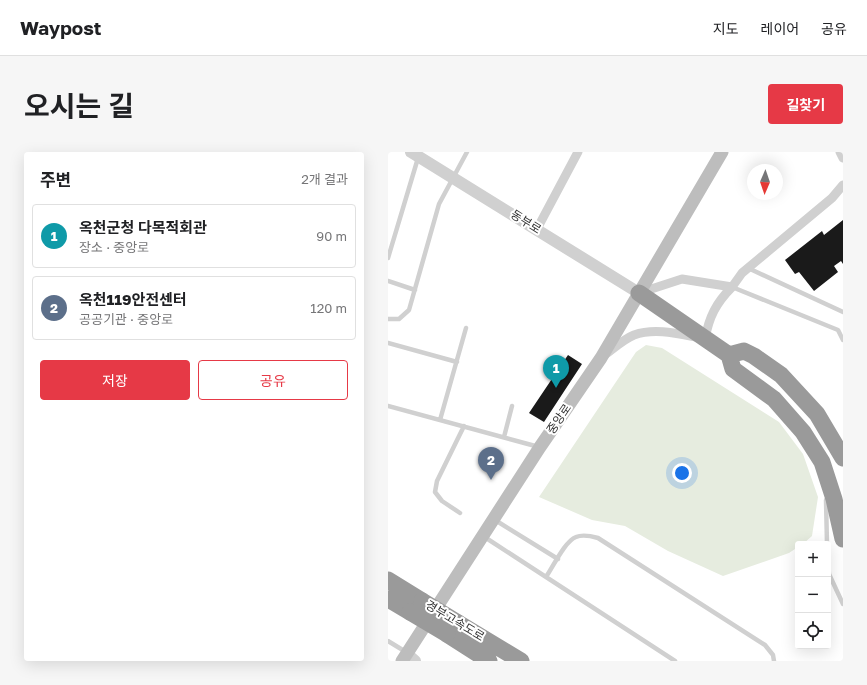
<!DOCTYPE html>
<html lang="ko">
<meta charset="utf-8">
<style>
:root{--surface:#fff;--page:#f6f6f6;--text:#202124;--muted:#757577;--line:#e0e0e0;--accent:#e63946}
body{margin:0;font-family:"Golos Text","Noto Sans KR",sans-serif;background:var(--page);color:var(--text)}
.controls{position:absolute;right:12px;bottom:12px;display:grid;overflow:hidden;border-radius:4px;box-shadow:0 4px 16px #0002}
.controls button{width:36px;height:36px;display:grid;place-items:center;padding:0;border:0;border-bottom:1px solid var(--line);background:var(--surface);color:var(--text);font:20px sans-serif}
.compass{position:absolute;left:359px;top:12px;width:36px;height:36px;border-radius:50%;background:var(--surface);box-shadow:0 4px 16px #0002;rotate:182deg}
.you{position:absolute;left:294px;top:321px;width:14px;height:14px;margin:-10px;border:3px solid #fff;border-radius:50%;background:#1a73e8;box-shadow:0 0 0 6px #1a73e833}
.badge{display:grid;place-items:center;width:26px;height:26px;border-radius:50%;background:var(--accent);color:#fff;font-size:13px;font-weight:700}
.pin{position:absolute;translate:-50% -33px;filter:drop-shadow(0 1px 2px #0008)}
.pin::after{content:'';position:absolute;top:21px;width:14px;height:12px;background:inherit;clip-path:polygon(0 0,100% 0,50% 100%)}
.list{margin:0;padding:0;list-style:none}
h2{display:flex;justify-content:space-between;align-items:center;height:52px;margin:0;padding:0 16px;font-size:17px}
h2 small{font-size:13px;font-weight:400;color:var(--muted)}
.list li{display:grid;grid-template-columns:26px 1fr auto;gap:12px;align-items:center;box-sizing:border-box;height:64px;margin:0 8px 8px;padding:0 8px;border:1px solid var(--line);border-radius:4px}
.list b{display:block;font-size:15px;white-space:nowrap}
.list p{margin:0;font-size:13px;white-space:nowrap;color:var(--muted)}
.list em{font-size:13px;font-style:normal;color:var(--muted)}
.actions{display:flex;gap:8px;padding:12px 16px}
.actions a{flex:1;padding:9px 0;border:1px solid var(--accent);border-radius:4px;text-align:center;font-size:14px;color:var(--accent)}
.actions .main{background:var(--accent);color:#fff}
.icon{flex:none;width:22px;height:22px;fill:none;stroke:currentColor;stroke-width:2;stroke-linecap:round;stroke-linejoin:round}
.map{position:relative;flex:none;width:455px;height:509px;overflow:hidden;border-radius:4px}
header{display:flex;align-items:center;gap:24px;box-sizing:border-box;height:56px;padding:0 20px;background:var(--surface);border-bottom:1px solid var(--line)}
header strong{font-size:19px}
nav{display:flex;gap:22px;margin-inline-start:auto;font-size:14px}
.intro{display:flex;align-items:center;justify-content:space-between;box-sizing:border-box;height:96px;padding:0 24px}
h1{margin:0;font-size:28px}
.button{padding:10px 18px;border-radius:4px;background:var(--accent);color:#fff;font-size:14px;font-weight:700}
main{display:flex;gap:24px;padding:0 24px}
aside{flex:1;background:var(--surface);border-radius:4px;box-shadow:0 4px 16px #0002}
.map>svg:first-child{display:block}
</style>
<header>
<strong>Waypost</strong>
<nav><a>지도</a><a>레이어</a><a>공유</a></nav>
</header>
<div class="intro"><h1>오시는 길</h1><a class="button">길찾기</a></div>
<main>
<aside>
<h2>주변<small>2개 결과</small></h2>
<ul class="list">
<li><span class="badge" style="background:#0f9aa8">1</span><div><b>옥천군청 다목적회관</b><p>장소 · 중앙로</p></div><em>90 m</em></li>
<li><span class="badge" style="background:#5c6f8a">2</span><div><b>옥천119안전센터</b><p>공공기관 · 중앙로</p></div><em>120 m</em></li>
</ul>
<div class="actions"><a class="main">저장</a><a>공유</a></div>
</aside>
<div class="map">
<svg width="455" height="509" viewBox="0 0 455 509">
<rect width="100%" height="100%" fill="#fff"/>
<path fill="#e6ecdf" d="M258,193L274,196L391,270L415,302L430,345L424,384L415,392H410V395L401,401L335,424L280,399L237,374L204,368L151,345L248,200Z"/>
<path fill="#1a1a1a" d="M455,68V112L453,109L446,114L450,120L426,139L411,120L407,122L397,108L434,79L436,83Z
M180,203L194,212L156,270L141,261Z"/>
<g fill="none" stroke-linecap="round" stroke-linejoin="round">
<path stroke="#d0d0d0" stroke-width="4.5" d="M0,106L30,6
M360,116L455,160
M0,129L27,138
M344,135L450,178L455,188
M0,167H11L21,158L51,52L79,0
M0,191L69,210
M0,254L151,295
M52,268L78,176
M116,285L124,254
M438,348L439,392
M72,361L54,349L47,340L49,329L76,274
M107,368L170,407
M95,384L287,509
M440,410L441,422L455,452
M158,425C165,415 177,389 188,385C195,382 203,384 210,386L377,493L385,503L386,509
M0,489L18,500"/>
<path stroke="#d0d0d0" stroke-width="9" d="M452,0L455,6
M149,77L190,0
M251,141L294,127L344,135L354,121L444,46L455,33
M218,202C226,196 236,187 246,183C269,175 294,183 317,187C321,165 328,151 344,135"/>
<path stroke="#d0d0d0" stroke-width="12" d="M23,0L251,141
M19,502L27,509"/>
<path stroke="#bdbdbd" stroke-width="13" d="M14,509L152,295L213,206L334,0"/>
<path stroke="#9a9a9a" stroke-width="17" d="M251,141L341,203L345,217L386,247L415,280L434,310L446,347L455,387
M341,203L356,199L366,204L393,223L429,262L455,306
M0,428L34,449
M0,447L22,460
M70,471L133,509
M59,482L101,509"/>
<path stroke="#9a9a9a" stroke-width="17" d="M34,449L70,471
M22,460L59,482"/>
</g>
<g text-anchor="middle" stroke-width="4" stroke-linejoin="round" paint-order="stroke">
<g font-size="12" fill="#333" stroke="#fff">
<text transform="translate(138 70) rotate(32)" y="4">동부로</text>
<text transform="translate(171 267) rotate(-56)" y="4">중앙로</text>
<text transform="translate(67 469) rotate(31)" y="4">경부고속도로</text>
</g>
</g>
</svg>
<div class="controls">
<button>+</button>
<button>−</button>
<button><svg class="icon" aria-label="locate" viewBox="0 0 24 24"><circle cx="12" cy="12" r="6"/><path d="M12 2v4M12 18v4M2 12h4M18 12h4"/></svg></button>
</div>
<svg class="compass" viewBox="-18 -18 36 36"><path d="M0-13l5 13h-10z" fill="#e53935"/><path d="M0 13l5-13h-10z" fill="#757577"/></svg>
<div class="you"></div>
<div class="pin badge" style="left:168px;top:236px;background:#0f9aa8">1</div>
<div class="pin badge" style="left:103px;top:328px;background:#5c6f8a">2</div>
</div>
</main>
